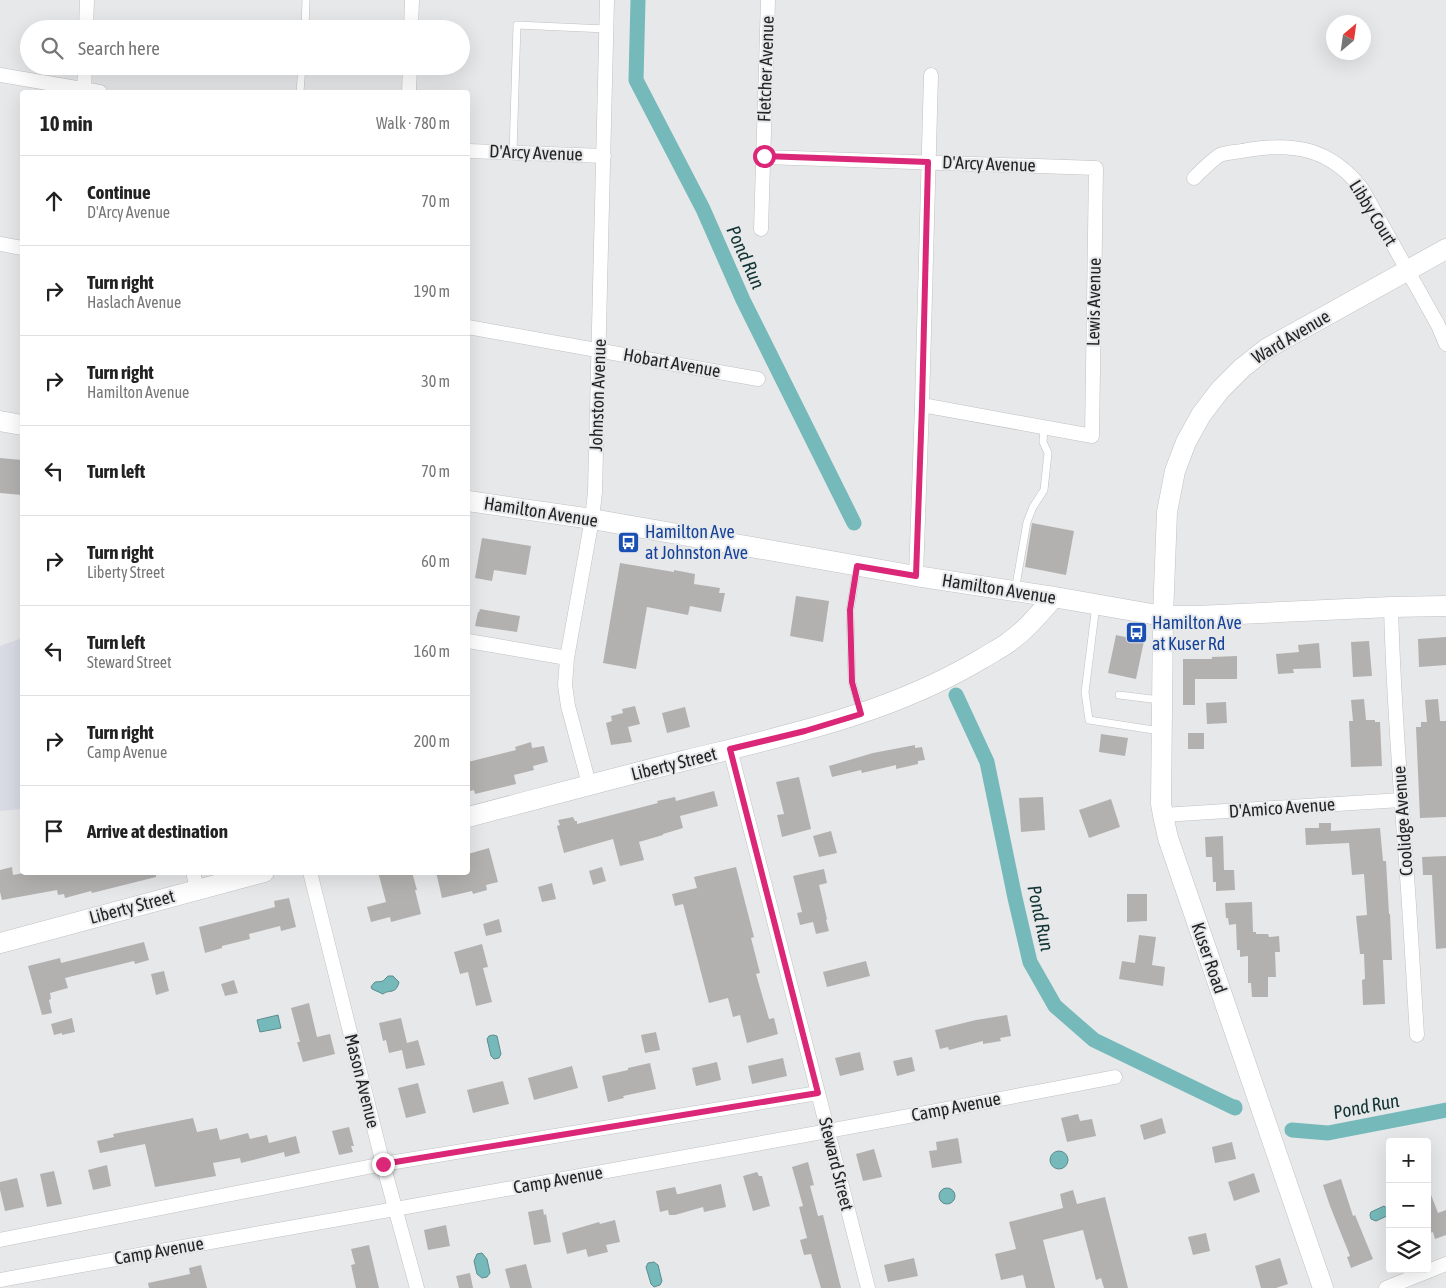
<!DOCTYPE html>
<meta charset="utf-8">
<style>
:root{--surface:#fff;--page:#f6f6f6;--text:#222;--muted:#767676;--line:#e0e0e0}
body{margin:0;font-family:"Asap Condensed",sans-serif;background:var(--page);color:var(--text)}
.controls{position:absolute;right:15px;bottom:15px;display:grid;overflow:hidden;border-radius:5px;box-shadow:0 5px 20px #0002}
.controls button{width:45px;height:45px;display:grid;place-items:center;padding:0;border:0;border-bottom:1px solid var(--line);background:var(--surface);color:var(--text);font:25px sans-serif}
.compass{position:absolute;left:1326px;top:15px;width:45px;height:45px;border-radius:50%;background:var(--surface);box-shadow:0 5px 20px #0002;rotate:29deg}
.stop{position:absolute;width:15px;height:15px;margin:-11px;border:4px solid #db2777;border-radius:50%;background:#fff}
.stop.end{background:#db2777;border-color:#fff;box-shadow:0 1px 5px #0008}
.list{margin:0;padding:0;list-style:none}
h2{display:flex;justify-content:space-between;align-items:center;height:65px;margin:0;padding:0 20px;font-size:21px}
h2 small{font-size:16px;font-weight:400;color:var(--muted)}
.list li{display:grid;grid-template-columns:32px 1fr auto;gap:15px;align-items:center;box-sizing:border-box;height:90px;padding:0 20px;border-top:1px solid var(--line)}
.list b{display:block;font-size:19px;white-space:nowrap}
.list p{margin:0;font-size:16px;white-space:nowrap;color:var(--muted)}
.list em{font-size:16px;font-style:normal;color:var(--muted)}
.icon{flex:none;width:28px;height:28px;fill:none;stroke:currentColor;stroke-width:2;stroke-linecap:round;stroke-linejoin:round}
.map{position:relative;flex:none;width:1446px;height:1288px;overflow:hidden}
.search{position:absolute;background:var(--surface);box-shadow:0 5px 20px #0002;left:20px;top:20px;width:450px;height:55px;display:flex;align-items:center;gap:12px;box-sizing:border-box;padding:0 18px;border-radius:28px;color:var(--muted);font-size:19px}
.panel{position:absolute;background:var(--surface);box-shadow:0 5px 20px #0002;left:20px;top:90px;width:450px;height:785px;border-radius:5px}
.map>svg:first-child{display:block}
</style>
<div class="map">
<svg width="1446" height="1288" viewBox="0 0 1446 1288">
<rect width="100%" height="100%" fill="#e7e8ea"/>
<path fill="#d8dbe4" d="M22,638V809L0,811V646Z"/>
<path fill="#75b9ba" stroke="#5d8c8d" d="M388,976H393L399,982C396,995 389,989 383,994L372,989L371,987C376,979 376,983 383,981Z
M278,1015L281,1028L260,1032L257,1020Z
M493,1035L497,1036L501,1054L499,1058L494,1059L491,1056L487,1039L489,1036Z
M1050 1160a9 9 0 1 1 18 0a9 9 0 1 1-18 0Z
M939 1196a8 8 0 1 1 16 0a8 8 0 1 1-16 0Z
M1384,1206L1389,1210V1215L1376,1221L1371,1219L1370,1215L1371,1212Z
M482,1253L487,1259L490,1273L487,1277L482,1278L477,1274L474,1261L477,1254Z
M654,1262L658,1265L662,1281L660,1285L654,1287L651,1284L646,1267L648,1263Z"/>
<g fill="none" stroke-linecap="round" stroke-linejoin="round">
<path stroke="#75b9ba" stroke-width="15" d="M638,0L636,80L703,209L743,300L854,523
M956,695L987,762L1015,898L1030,962L1055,1006L1094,1040L1235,1108V1107
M1292,1130L1328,1133L1446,1110"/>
</g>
<path fill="#b3b1b0" d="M0,458L22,460V495L0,493Z
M1032,523L1074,531L1066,575L1025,567Z
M482,538L531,546L526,575L494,570L492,581L475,578Z
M620,563L674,572V570L695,574L694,584L720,588L719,593H725L721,612L690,606L688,615L647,607L636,669L603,663Z
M796,596L829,601L823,642L790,636Z
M480,609L520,616L517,632L475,626L478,612H479Z
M1116,635L1144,641L1136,679L1108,673Z
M1446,637V665L1419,667L1418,639Z
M1369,641L1372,676L1353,677L1351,642Z
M1319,643L1321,668L1293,669L1294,673L1278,674L1276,654L1299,652L1298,645Z
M1237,656V679H1195V705H1183V659H1212V657Z
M1364,699L1366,720H1375V722H1380L1382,766L1351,767L1349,721H1353L1351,700Z
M1438,699L1440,721H1446V817L1420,818L1416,727H1421V722H1427L1425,700Z
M1226,702L1227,723L1207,724L1206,703Z
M635,706L640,724L628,727L632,742L611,745L606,723L612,721L611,716L623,713L622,709Z
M685,707L690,727L667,733L662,713Z
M1188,733H1204V749H1188Z
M1101,734L1128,738L1125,756L1099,752Z
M531,742L532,748L544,746L548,762L533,766L534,770L514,775L516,784L475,794L474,790L470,791L468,781V762L516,750L515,747Z
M915,745V748L922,747L925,760L918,761V764L896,769V765L862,773L861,770L832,777L829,766L873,753Z
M799,777L811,829L782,837L777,815L784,814L776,782Z
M714,791L718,806L680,816L683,828L663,834V835L639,842L644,860L620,866L613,839L564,853L557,826L560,825L558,820L573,817L575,821H577V824L658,803L657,801L675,797L676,801Z
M1043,797L1045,830L1021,832L1019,798Z
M1111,799L1120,827L1089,838L1079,810Z
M1319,823H1331V831L1380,828L1383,861H1386L1389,914H1390L1392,960H1383L1385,1004L1363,1005L1362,980L1365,979L1364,954H1360L1356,916L1367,915L1364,874L1352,875L1349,843L1306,845L1305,828H1319Z
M831,831L837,853L819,857L813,836Z
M1223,836L1224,870H1234L1235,890L1216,891V882H1213L1212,857H1206L1205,837Z
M489,848L498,882L486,885L487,890L473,894L472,891L442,898L436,872H468V854Z
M1446,856V948L1436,949L1432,875H1423L1422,857Z
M12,867L13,875L29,872H156V877L92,893L91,891L65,898L64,894L58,895L57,890L2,900L0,892V870Z
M602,867L606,881L593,885L589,871Z
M736,867L754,937L751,938L760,973L756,974L769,1019L774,1018L778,1034L747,1043L740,1015L733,1017L728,998L709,1003L683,904L675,906L672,894L697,888L694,877Z
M824,869L827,883L819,885L827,919L826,920L829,931L816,934L813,922L800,925L797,913L802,912L793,876Z
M378,872H412L417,890H415L421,914L391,922L390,917L371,922L367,907L386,902Z
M552,883L556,899L542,902L538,887Z
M1127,894H1147V921L1127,922Z
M289,898L296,927L281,931L280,926L249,934L250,939L222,946V948L205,953L199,927L275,907L274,901Z
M1252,902L1253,932H1256V934H1268L1269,937L1279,936L1280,952H1275L1276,977H1268V997H1252L1251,983H1248V956L1240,957V950H1237L1236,924L1229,925L1228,918H1226L1225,903Z
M499,919L502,932L486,936L483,924Z
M1139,935L1156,937L1152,965L1165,967L1163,986L1119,979L1122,961L1135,963Z
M144,942L149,960L135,964L134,961L65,978L68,988L50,993L51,999L49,1000L52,1013L42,1015L28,966L60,958L61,963Z
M482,944L488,967L483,968L492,1002L476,1006L468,972L460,974L454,952Z
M866,961L870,976L827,987L823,972Z
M164,971L169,991L156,995L151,974Z
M234,980L238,993L225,996L221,984Z
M309,1003L317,1037L330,1034L335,1054L303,1062L297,1042H300L291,1008Z
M1007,1015L1011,1036L1000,1038L1001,1041L983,1044V1041L949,1050L948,1047L940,1049L935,1030L976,1020Z
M72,1018L75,1032L62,1035V1033L54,1035L51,1024Z
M401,1018L407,1043L418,1040L425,1065L406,1069L402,1050L389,1053L386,1040L383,1041L379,1023Z
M656,1032L660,1050L645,1053L641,1035Z
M860,1052L864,1070L840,1076L835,1058Z
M912,1057L915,1071L897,1076L893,1061Z
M783,1058L787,1076L752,1084L748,1066Z
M717,1062L721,1080L696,1086L692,1068Z
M650,1063L656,1089L623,1096L624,1098L608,1102L602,1076L628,1070V1068Z
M572,1066L578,1088L534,1100L528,1078Z
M503,1081L509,1104L473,1113L467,1090Z
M418,1083L426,1113L406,1118L398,1088Z
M1078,1114L1080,1121L1092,1119L1096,1136L1067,1142L1061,1118Z
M193,1118L197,1132L217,1128L220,1140L248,1133L250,1139L267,1135L269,1143L296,1136L300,1153L285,1157L284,1152L241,1163L240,1158L213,1163L216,1176L155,1187L145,1144L100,1153L97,1141L114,1137L113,1134Z
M1162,1118L1166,1133L1144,1140L1140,1125Z
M349,1127L354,1146H351L353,1152L339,1155L332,1131Z
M958,1138L962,1163L932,1168L929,1151L937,1150L936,1142Z
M1232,1142L1236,1159L1215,1163L1212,1147Z
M874,1149L882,1177L863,1181L856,1154Z
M808,1162L814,1185L810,1186L818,1216L823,1215L841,1288H821L811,1254L804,1255L800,1240L807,1238L799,1207L803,1206L792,1167Z
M107,1165L111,1186L93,1190L88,1170Z
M54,1171L62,1204L47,1207L40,1174Z
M757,1172L759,1176H762L770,1206L753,1211L743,1176Z
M1254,1173L1260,1192L1234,1201L1228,1182Z
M17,1178L24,1207L5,1211L0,1190V1182Z
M1341,1179L1353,1216L1355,1215L1373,1259L1351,1268L1347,1257L1350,1256L1330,1206L1323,1185Z
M721,1184L726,1207L704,1212L703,1207L675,1215H669L668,1210L660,1212L656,1191L675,1187L677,1194H679Z
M1428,1187L1438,1213L1446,1210V1235L1435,1239L1433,1232L1427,1234Z
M1073,1190L1077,1204L1105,1197L1128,1288H1104L1101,1278L1096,1280L1083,1230L1043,1240L1055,1288H1026L1023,1275L1001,1280L995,1254L1016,1249L1009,1222L1063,1208L1060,1194Z
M543,1209L544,1215L546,1214L551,1242L534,1245L528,1212Z
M615,1220L620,1242L606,1245L608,1252L588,1257L586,1249L567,1254L562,1233L599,1222L600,1224Z
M446,1225L450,1246L428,1250L424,1230Z
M1206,1233L1210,1251L1193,1255L1188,1237Z
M369,1245L379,1288H356L351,1265L355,1264L351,1249Z
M914,1258L918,1276L888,1282L884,1265Z
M1280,1258L1288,1284L1276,1288H1261L1255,1266Z
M526,1264L532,1288H510L505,1269Z
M201,1265L207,1288H149L148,1283L190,1274L189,1268Z
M470,1273L473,1288H459L456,1276Z"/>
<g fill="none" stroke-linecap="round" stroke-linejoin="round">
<defs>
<path id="lane" d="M305,29L306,0
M300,92L302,66
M513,152L517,25L606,29
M857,567L850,611L852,682L861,712
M1015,591L1027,522L1033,507L1044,490L1048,453L1043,442L1044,428
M1096,605L1085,692L1089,720L1160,731
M1119,695L1160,700"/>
<path id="street" d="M86,29L87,0
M411,29L412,0
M0,75L100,92
M84,92L85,66
M409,92L410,66
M468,151L604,156
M763,157L1096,168L1092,436L922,405
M1194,178C1200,172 1213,159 1220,155C1228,152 1239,152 1247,150C1295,142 1331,149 1362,189L1438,325L1446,344
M761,229L768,0
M0,244L22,248
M468,327L758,379
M916,576L922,405L931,75
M1391,607C1393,688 1399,769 1405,849C1410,911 1413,973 1417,1035
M468,641L567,658
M730,749L868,1288
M589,784L568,706L565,685L567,658L592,519L595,492L607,0
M1163,815L1401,800
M193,872L197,889
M310,872L383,1164L417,1288
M0,1240L383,1164L818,1093
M0,1280C371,1212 744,1149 1115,1077
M1386,1288L1446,1264"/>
<path id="secondary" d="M0,421L22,425
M468,501L592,519L916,576L1054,597L1163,616H1197L1391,607L1446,606
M468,817C541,798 614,778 687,760C789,735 892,713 983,658C991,653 1001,648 1009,642C1026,630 1040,613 1054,597
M0,943L264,872
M1323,1288L1168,838L1163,815L1161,804L1163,616L1167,512L1175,471L1186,442L1201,415L1220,390L1242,368L1266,349L1446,249"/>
</defs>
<use href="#lane" stroke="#c0c1c3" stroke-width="8"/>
<use href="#street" stroke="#c0c1c3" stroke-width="15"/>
<use href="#secondary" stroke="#c0c1c3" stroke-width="21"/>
<use href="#lane" stroke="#fff" stroke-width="7"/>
<use href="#street" stroke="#fff" stroke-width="14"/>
<use href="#secondary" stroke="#fff" stroke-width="20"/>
</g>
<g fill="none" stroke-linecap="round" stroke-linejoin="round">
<path stroke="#db2777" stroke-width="6" d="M383,1164L818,1093L730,749L805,731L861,714L852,682L850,610L857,566L916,576L922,405L928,162L764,156"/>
</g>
<defs>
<symbol id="bus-square" viewBox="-11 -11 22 22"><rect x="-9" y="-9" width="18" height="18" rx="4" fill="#1a4fb4" stroke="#e7e8ea"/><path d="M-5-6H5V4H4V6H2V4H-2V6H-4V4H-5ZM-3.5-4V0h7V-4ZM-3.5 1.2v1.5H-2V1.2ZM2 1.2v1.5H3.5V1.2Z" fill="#fff"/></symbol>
</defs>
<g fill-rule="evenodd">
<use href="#bus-square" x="616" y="530" width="25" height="25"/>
<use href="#bus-square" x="1124" y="620" width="25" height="25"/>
</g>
<g text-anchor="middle" stroke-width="4" stroke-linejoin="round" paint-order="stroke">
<g font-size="18" fill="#242424" stroke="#e7e8ea">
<text transform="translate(766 69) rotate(-88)" y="6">Fletcher Avenue</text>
<text transform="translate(536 153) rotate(2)" y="6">D'Arcy Avenue</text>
<text transform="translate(989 164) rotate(2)" y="6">D'Arcy Avenue</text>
<text transform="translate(1373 213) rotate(58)" y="6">Libby Court</text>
<text transform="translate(1094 302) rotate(-89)" y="6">Lewis Avenue</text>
<text transform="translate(1291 337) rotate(-31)" y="6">Ward Avenue</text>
<text transform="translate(672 363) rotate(10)" y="6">Hobart Avenue</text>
<text transform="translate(598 395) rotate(-88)" y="6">Johnston Avenue</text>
<text transform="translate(541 512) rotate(9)" y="6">Hamilton Avenue</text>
<text transform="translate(999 589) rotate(9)" y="6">Hamilton Avenue</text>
<text transform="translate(674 764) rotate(-14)" y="6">Liberty Street</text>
<text transform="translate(1282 808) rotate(-4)" y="6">D'Amico Avenue</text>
<text transform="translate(1403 821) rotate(-94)" y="6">Coolidge Avenue</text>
<text transform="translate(132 907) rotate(-15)" y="6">Liberty Street</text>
<text transform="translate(1209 958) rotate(71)" y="6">Kuser Road</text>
<text transform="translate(362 1081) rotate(76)" y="6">Mason Avenue</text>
<text transform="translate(956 1107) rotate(-11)" y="6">Camp Avenue</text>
<text transform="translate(836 1164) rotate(76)" y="6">Steward Street</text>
<text transform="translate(558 1180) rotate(-10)" y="6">Camp Avenue</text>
<text transform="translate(159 1251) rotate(-10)" y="6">Camp Avenue</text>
</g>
<g font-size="18" fill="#164399" stroke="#e7e8ea" text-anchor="start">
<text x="645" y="538">Hamilton Ave<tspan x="645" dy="21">at Johnston Ave</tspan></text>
<text x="1152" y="629">Hamilton Ave<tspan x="1152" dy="21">at Kuser Rd</tspan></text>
</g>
<g font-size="19" font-style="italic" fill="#123435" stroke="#e7e8ea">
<text transform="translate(746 257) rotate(66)" y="7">Pond Run</text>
<text transform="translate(1041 918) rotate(78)" y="7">Pond Run</text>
<text transform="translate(1366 1106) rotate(-11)" y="7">Pond Run</text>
</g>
</g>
</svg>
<div class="controls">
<button>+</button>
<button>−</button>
<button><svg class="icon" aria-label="layers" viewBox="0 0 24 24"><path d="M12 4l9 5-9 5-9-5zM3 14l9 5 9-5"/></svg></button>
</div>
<svg class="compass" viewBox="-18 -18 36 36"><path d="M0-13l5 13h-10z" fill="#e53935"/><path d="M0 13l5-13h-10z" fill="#767676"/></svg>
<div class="stop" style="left:764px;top:156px"></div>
<div class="stop end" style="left:383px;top:1164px"></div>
<div class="search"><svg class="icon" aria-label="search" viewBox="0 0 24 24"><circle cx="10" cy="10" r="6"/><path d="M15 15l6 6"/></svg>Search here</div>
<section class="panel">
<h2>10 min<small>Walk · 780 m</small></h2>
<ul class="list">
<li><svg class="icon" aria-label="ahead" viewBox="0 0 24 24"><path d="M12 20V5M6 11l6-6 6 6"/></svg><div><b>Continue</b><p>D'Arcy Avenue</p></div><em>70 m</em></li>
<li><svg class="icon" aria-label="right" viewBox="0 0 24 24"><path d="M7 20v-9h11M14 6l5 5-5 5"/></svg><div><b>Turn right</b><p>Haslach Avenue</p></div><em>190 m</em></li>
<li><svg class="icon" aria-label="right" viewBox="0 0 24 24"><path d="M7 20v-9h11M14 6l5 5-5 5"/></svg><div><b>Turn right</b><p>Hamilton Avenue</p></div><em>30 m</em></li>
<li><svg class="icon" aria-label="left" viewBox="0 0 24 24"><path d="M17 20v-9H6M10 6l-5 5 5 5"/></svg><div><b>Turn left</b></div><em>70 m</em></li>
<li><svg class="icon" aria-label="right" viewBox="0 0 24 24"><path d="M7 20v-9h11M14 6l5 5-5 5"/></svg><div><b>Turn right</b><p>Liberty Street</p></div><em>60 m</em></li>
<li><svg class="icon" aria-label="left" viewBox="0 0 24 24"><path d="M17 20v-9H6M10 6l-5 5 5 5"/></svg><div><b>Turn left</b><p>Steward Street</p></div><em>160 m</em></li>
<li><svg class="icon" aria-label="right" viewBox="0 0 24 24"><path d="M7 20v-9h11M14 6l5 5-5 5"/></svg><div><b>Turn right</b><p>Camp Avenue</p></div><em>200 m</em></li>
<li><svg class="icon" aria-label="arrive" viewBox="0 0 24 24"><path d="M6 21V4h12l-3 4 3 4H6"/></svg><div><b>Arrive at destination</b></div></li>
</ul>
</section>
</div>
